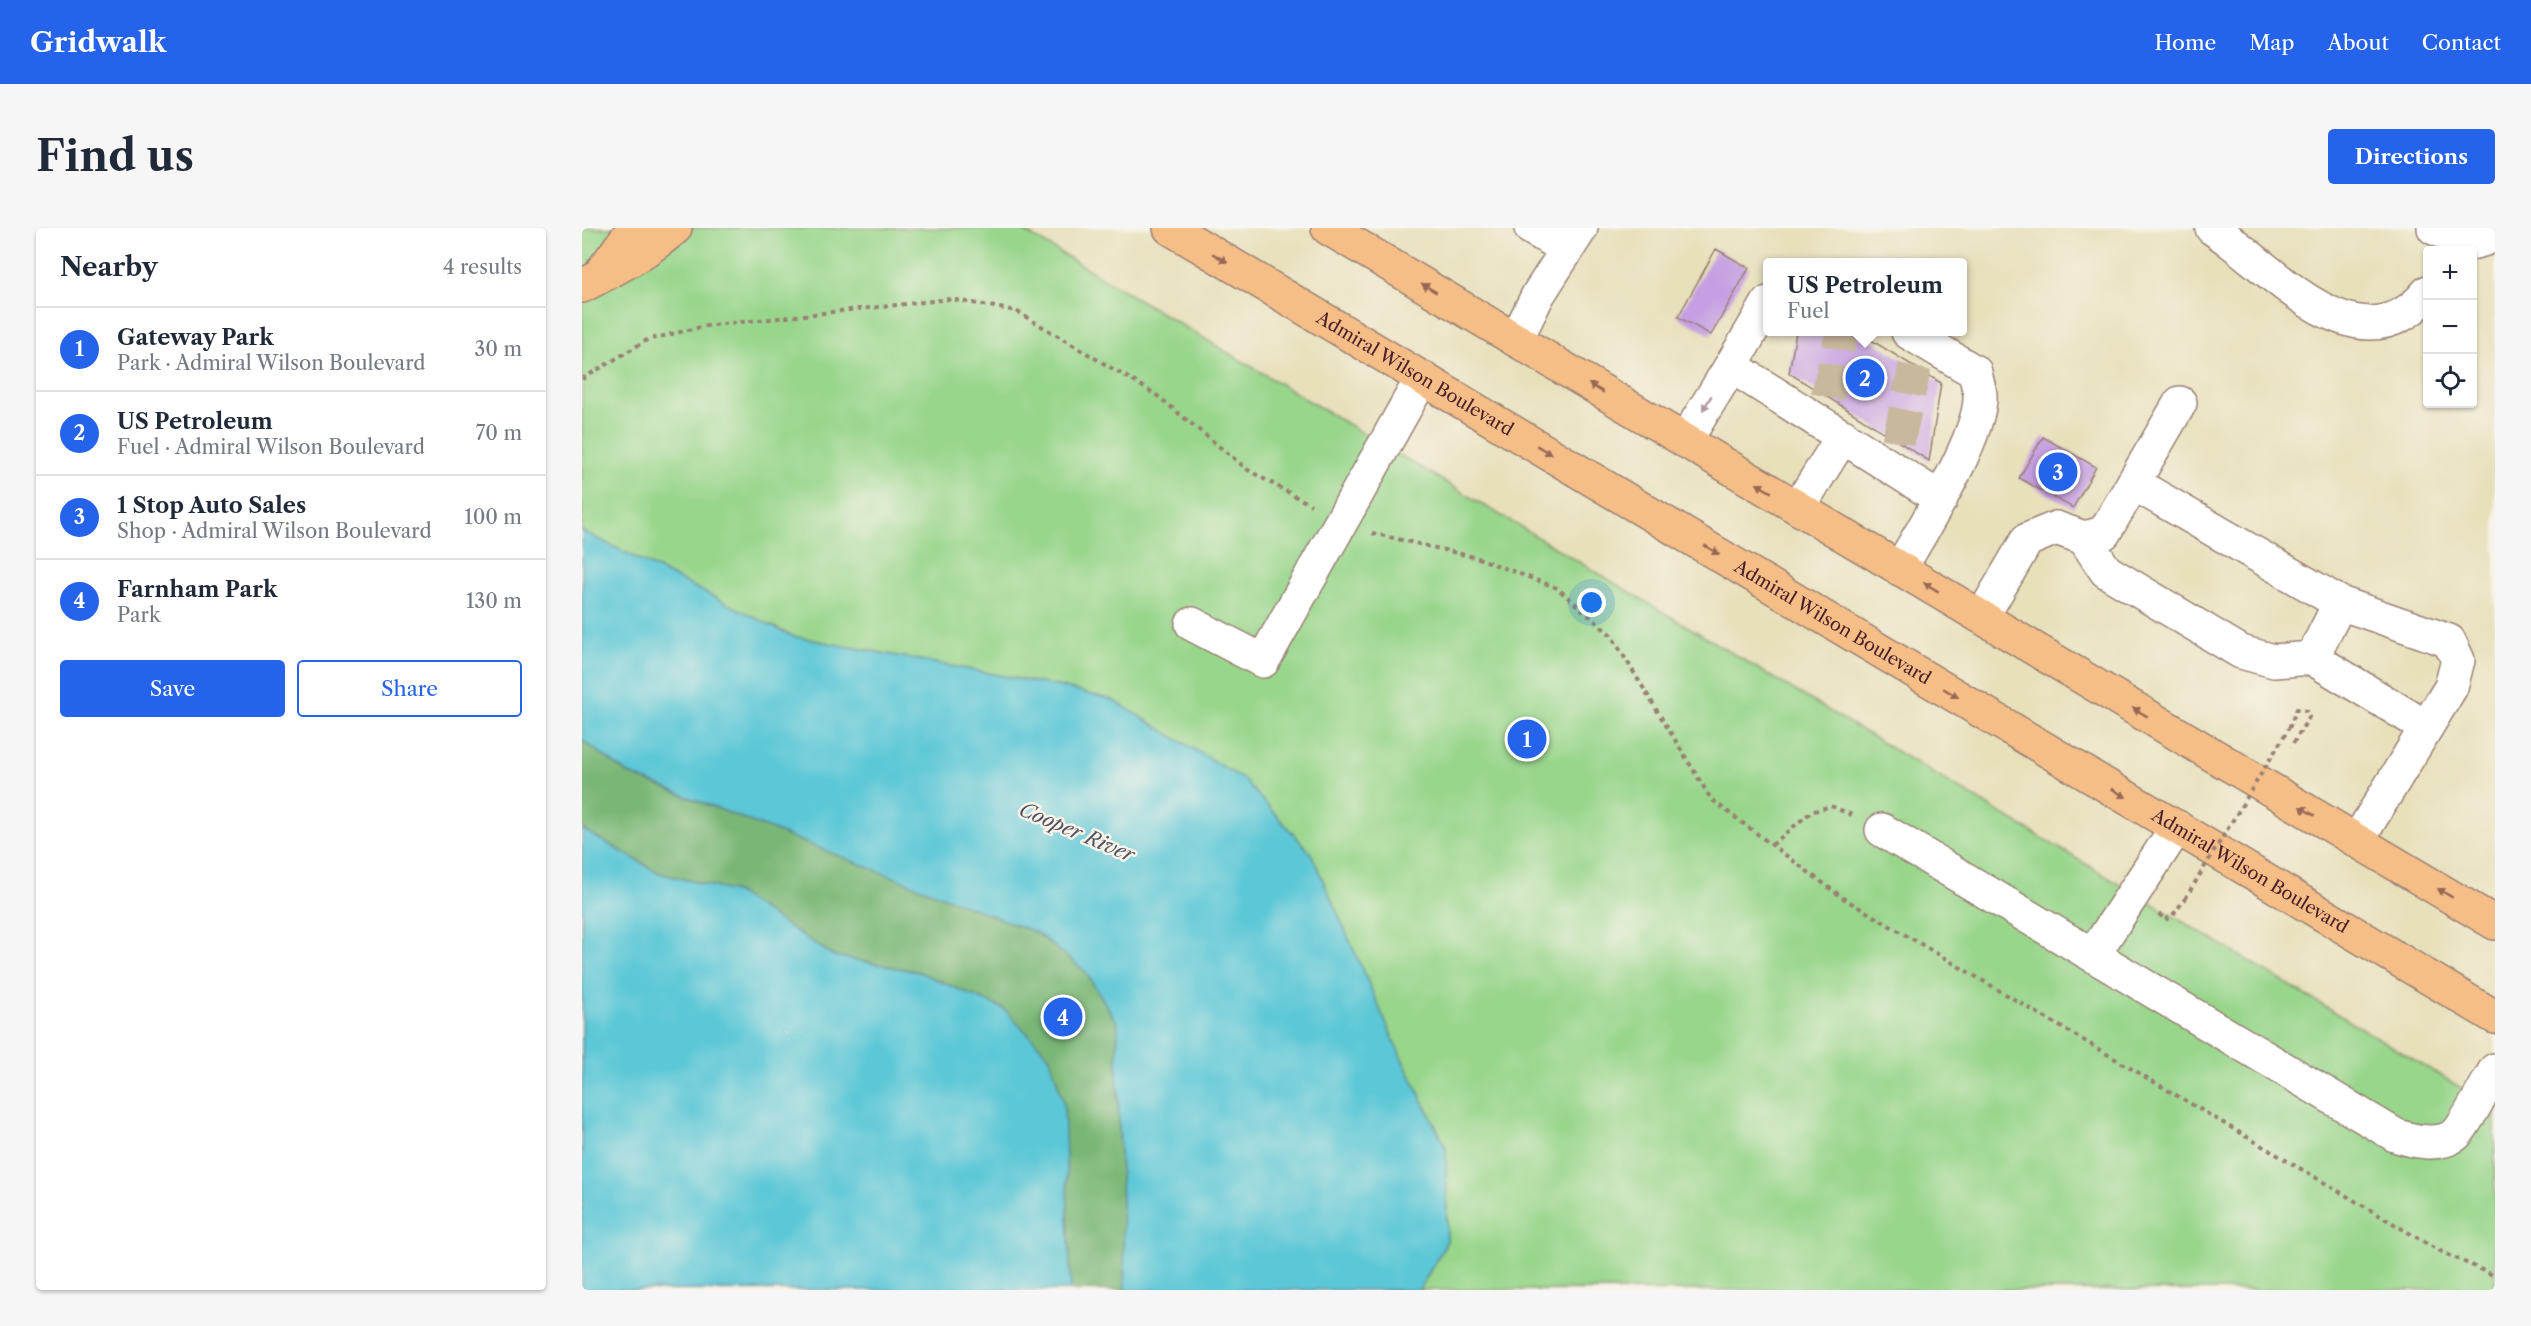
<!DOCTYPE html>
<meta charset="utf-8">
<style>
:root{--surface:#fff;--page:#f6f6f7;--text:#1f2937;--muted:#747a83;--line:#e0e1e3;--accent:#2563eb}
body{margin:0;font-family:"Libre Caslon Text",serif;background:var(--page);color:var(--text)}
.controls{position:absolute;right:18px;top:18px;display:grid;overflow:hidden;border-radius:6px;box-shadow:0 2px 4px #0004}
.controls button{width:54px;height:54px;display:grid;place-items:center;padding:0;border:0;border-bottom:2px solid var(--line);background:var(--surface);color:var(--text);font:30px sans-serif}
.you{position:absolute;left:1010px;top:375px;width:21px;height:21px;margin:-15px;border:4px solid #fff;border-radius:50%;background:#1a73e8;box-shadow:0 0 0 9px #1a73e833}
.badge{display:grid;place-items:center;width:39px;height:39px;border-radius:50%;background:var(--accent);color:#fff;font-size:20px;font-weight:700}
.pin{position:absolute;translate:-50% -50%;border:3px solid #fff;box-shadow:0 2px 6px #0006}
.popup{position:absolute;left:1181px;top:30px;width:204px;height:78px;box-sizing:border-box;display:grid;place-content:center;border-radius:6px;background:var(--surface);filter:drop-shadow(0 2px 4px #0005);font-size:20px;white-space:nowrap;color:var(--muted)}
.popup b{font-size:22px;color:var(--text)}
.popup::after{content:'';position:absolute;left:50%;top:100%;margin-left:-12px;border:12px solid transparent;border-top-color:var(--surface)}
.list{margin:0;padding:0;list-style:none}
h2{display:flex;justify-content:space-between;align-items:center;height:78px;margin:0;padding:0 24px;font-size:26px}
h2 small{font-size:20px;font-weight:400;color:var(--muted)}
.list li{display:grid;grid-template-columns:39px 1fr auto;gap:18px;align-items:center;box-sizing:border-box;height:84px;padding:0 24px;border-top:2px solid var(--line)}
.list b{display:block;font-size:22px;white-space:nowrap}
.list p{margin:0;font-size:20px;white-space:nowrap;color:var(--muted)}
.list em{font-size:20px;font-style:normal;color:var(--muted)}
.actions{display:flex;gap:12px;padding:18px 24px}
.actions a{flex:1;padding:14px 0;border:2px solid var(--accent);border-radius:6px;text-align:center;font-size:21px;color:var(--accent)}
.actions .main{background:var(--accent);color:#fff}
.icon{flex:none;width:33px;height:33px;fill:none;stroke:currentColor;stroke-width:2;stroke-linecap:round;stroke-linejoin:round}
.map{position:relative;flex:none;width:1913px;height:1062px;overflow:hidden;border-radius:6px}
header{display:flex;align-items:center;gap:36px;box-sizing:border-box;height:84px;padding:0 30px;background:var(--accent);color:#fff}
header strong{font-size:28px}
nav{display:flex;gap:33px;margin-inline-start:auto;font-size:21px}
.intro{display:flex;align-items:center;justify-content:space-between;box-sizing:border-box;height:144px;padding:0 36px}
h1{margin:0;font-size:42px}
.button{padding:15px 27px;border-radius:6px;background:var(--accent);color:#fff;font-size:21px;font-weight:700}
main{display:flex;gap:36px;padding:0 36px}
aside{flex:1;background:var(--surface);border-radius:6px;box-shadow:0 2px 4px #0004}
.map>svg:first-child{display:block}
</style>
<header>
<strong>Gridwalk</strong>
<nav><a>Home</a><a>Map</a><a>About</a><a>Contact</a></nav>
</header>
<div class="intro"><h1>Find us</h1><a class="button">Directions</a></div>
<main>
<aside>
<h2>Nearby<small>4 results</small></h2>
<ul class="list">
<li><span class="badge">1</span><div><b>Gateway Park</b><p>Park · Admiral Wilson Boulevard</p></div><em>30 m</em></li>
<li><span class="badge">2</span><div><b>US Petroleum</b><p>Fuel · Admiral Wilson Boulevard</p></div><em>70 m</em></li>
<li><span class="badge">3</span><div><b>1 Stop Auto Sales</b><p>Shop · Admiral Wilson Boulevard</p></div><em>100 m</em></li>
<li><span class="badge">4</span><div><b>Farnham Park</b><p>Park</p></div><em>130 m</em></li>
</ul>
<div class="actions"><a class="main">Save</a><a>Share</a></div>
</aside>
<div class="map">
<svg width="1913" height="1062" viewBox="0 0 1913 1062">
<rect width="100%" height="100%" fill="#f7f3e8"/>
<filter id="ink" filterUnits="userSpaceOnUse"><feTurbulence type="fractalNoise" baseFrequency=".0167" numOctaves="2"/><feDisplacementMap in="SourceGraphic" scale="12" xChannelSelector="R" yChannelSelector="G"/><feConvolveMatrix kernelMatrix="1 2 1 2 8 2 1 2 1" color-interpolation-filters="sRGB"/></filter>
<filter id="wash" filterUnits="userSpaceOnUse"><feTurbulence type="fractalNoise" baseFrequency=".008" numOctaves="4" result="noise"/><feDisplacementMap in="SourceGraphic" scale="24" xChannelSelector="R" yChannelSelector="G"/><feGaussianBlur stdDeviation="1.35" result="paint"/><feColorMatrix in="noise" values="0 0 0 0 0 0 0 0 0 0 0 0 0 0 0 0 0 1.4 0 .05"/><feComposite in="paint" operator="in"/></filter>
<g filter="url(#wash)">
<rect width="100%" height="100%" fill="#e8e0bb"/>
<path fill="#98d68b" stroke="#717a5b" stroke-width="1.5" d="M0,0H437L1913,880V1062H837L865,1013L864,919L820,831L479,459L210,408L0,303Z"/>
<path fill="#7ab777" stroke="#626b51" stroke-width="1.5" d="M0,512L47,546L455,705L504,744L536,796L535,839L543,1062H488L337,744L252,728L153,664L77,645L0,601Z"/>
<path fill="#5cc7d7" stroke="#537381" stroke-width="1.5" d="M0,303L210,408L479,459L531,472L661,551L729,625L820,831L864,920L865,1013L837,1062H543L535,839L536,796L504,744L455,705L47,546L0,512Z
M0,601L77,645L153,664L252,728L337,744L422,781L467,828L482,876L489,1062H0Z"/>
<g id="blocks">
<path fill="#c69fe2" d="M1134,21L1167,40L1129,107L1096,89Z
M1214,104H1276L1359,155L1347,233L1207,145Z
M1461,209L1514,239L1491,280L1437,250Z"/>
</g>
</g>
<g filter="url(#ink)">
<use href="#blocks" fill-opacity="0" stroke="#998073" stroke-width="1.5"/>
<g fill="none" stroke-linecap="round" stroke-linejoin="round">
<path stroke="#c8b99e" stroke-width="33" stroke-dasharray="33 16" stroke-linecap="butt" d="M1245,169L1260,104
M1316,214L1333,139"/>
<defs>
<path id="minor" d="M949,0L986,21
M1630,0C1689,38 1777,148 1846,64
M1852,0L1885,16L1904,11L1913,1
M1186,75L1149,138L1359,271
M934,112L956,67L999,0
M1103,213L1149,138
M1551,255L1758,375L1867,413L1876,432L1869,459L1775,613
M1216,280L1261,208
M1502,310L1524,343L1659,424L1692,433L1730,430L1758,375
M1318,341C1339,304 1401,206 1398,166C1397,159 1394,151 1393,144L1326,104
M1400,389L1445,312L1474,300L1502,310L1522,305L1598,175
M610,396L681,433L840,150
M1730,430L1844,499
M1300,602L1813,907C1830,913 1857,919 1873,907C1881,901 1906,854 1913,842
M1511,727L1595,599"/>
<g id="highway">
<path id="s1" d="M588,0L1913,789"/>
<path d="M746,0L1913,695"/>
<path d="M21,42L52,0"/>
<path d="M0,58C33,41 64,25 93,0"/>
</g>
</defs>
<use href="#minor" stroke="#998073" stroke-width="36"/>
<use href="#highway" stroke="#998073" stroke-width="36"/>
<path stroke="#998073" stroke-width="4" stroke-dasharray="4.5 4.5" stroke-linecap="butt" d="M0,151L65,112L123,98L369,71L434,83L573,166L666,242L729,277
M790,305L896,330L975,360L1029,407L1129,571L1190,617L1261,670L1856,1022L1913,1048
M1707,500L1715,481L1725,483L1727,489L1709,519
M1190,617L1229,584L1249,578L1270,587
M1577,686L1583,692L1590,688L1603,671"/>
<use href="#minor" stroke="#fff" stroke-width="33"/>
<use href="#highway" stroke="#f6be87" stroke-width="33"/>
<path stroke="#998073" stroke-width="4" stroke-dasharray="4.5 4.5" stroke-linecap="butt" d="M1603,671L1707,500"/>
</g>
<defs><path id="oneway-solid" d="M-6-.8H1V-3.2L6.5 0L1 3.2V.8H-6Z" transform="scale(1.5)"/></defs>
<g fill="#976754">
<use href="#oneway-solid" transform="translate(638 30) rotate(31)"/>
<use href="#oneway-solid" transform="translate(847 60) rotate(-149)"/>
<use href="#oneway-solid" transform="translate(1014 160) rotate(-149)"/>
<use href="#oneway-solid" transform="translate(962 222) rotate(31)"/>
<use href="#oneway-solid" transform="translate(1182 260) rotate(-149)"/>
<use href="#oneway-solid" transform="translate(1130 322) rotate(31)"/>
<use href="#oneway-solid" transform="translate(1349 359) rotate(-149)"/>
<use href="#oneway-solid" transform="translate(1369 465) rotate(31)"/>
<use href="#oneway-solid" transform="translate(1558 484) rotate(-149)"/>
<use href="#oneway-solid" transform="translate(1537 565) rotate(31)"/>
<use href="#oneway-solid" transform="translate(1725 583) rotate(-149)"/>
<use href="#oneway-solid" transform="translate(1863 665) rotate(-149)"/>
</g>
<use fill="#ae9aa0" href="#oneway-solid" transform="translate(1125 175) rotate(121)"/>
</g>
<g text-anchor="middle" stroke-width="5" stroke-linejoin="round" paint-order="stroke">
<g font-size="18" fill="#4a1f2b" stroke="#f7f3e8">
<text dy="6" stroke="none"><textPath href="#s1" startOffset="285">Admiral Wilson Boulevard</textPath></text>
<text dy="6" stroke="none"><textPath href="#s1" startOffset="771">Admiral Wilson Boulevard</textPath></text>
<text dy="6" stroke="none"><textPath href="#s1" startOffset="1257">Admiral Wilson Boulevard</textPath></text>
</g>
<g font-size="20" font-style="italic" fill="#4f515f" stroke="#f7f3e8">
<text transform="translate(495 604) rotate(23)" y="7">Cooper River</text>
</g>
</g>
</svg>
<div class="controls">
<button>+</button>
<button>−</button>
<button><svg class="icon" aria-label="locate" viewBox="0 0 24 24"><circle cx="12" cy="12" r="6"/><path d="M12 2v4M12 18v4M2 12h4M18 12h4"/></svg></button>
</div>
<div class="you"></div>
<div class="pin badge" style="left:945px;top:511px">1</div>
<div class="pin badge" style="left:1283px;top:150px">2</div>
<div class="popup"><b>US Petroleum</b>Fuel</div>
<div class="pin badge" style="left:1476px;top:244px">3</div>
<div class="pin badge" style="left:481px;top:789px">4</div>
</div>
</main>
